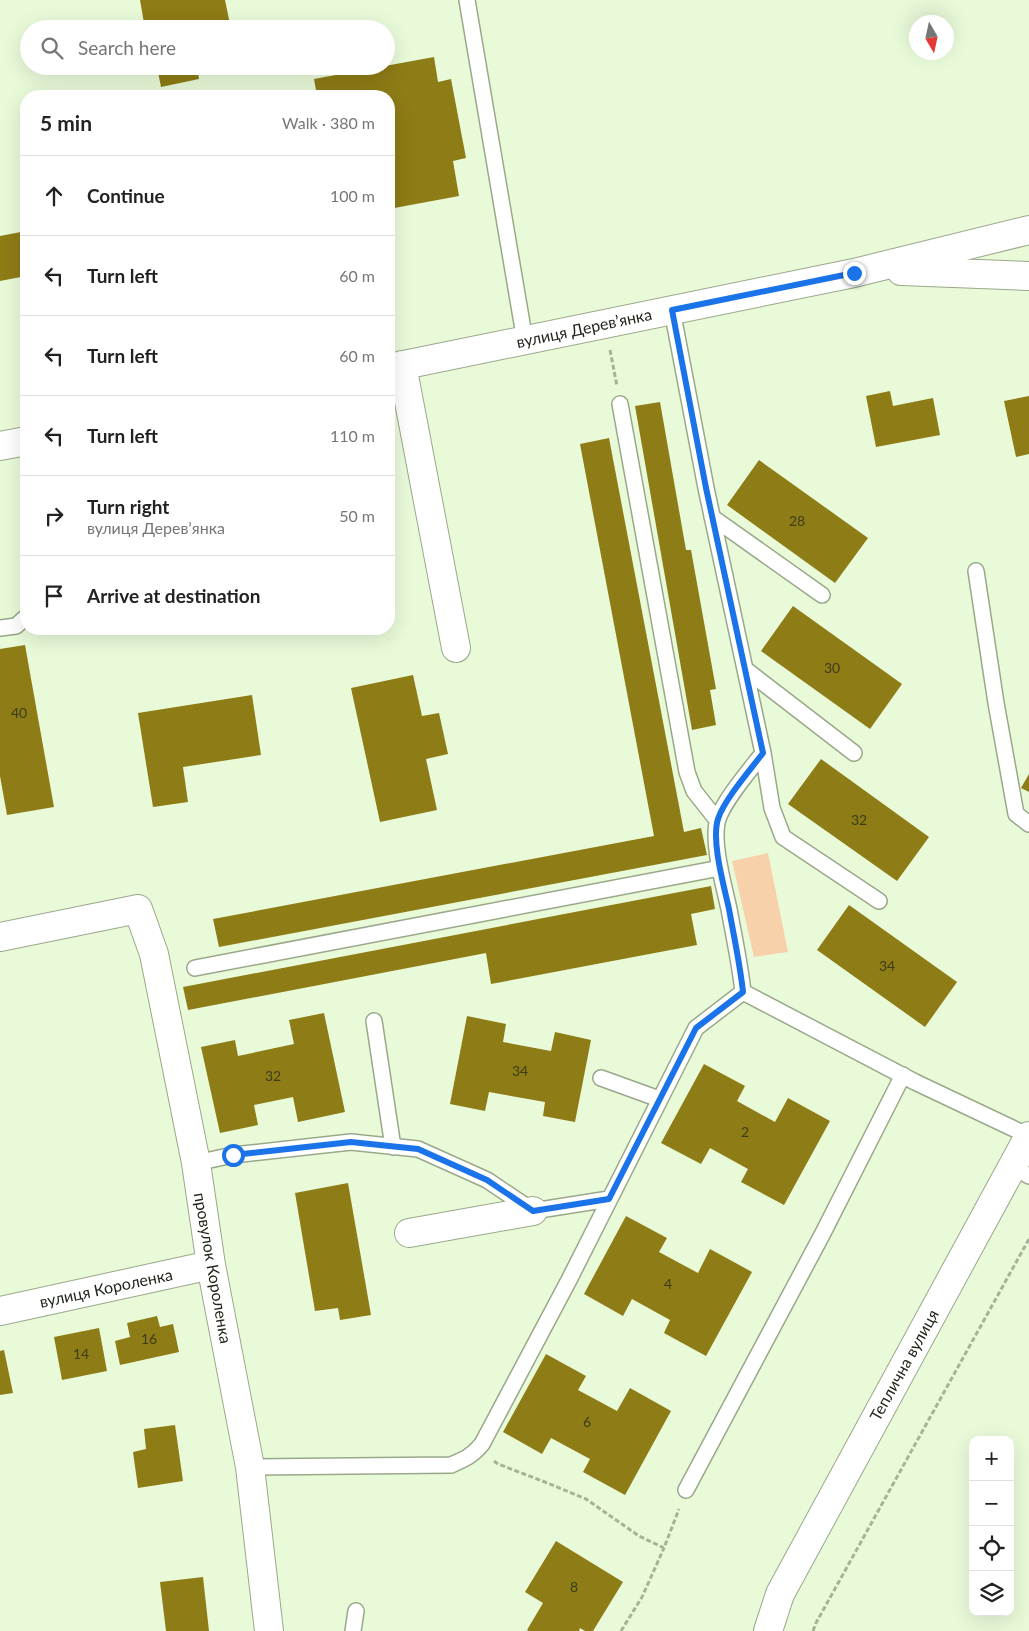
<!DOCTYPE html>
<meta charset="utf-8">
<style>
:root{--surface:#fff;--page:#f2f2f2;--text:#222;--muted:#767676;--line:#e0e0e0}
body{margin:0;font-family:Lato,sans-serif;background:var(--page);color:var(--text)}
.controls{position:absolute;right:15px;bottom:15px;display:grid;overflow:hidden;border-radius:10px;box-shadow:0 5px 20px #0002}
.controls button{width:45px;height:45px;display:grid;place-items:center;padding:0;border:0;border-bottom:1px solid var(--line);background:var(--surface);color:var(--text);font:25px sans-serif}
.compass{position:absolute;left:909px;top:15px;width:45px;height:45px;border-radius:50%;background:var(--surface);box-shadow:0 5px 20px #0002;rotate:171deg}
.stop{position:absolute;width:15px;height:15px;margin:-11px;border:4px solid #1a73e8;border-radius:50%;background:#fff}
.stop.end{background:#1a73e8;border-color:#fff;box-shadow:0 1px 5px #0008}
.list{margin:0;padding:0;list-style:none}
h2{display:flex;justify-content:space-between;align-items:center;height:65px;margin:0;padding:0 20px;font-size:21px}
h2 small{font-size:16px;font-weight:400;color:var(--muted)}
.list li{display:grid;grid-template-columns:32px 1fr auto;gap:15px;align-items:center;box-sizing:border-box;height:80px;padding:0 20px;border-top:1px solid var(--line)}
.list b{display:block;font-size:19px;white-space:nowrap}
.list p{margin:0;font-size:16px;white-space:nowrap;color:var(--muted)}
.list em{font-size:16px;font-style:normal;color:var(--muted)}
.icon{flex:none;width:28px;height:28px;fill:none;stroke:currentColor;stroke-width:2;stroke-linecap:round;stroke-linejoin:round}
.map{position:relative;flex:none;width:1029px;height:1631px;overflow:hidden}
.search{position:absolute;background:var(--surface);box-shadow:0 5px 20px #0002;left:20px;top:20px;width:375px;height:55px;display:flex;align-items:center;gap:12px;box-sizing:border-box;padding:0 18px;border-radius:28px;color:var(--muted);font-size:19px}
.panel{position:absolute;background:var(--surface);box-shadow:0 5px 20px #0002;left:20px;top:90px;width:375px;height:545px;border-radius:20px}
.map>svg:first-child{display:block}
</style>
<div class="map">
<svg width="1029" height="1631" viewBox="0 0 1029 1631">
<rect width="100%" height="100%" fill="#e9fad9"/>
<path fill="#f7d1a9" d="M768,853L788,952L754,957L732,861Z"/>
<path fill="#8e7c16" d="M140,0H225L231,29H145Z
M434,57L438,82L451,79L466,158L453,161L459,196L389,209V96H317L314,79Z
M152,66H197L199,79L161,87L158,72L154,73Z
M26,231V276L0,281V236Z
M890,391L893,406L933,398L940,435L876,447L866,396Z
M1029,396V454L1016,457L1004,401Z
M660,402L686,550H691L716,689L710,690L716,725L692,730L635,406Z
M609,438L684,832L701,828L707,855L219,947L213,919L654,836L580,444Z
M759,460L868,538L835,583L727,505Z
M793,606L902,684L870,729L761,651Z
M25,645L54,807L7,815L0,776V649Z
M413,675L422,716L439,713L448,754L426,759L437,810L380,822L351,688Z
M252,695L261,755L183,767L188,802L153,807L138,713Z
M821,759L929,837L897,881L788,804Z
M1029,774V792L1021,788Z
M711,886L715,909L691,914L697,945L491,984L486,953L188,1010L183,987Z
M849,905L957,982L925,1027L817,950Z
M324,1013L345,1112L298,1122L293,1097L254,1105L258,1125L220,1133L201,1047L235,1040L238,1056L294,1044L289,1020Z
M467,1016L506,1024L503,1042L551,1051L555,1032L591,1040L575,1122L543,1116L545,1102L489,1092L485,1111L450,1104Z
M704,1064L745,1086L737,1101L775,1122L788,1098L830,1121L784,1205L741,1182L748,1169L710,1148L701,1164L661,1143Z
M348,1183L371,1315L340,1320L338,1308L315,1311L295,1193Z
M626,1216L667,1238L659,1252L698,1273L710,1249L752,1272L706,1356L664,1333L670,1320L632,1299L623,1316L584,1294Z
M157,1316L160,1327L173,1324L179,1352L120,1365L115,1341L130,1337L127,1323Z
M99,1328L107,1371L62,1380L54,1337Z
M4,1350L13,1393L0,1395V1351Z
M546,1354L586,1376L578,1390L617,1411L630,1388L671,1411L625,1495L583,1472L590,1459L551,1438L542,1454L503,1432Z
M175,1425L183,1481L138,1488L133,1452L146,1449L144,1429Z
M556,1541L623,1582L593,1631H585L580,1628L579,1631H529L527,1630L543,1603L525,1592Z
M203,1577L209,1631H166L160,1582Z"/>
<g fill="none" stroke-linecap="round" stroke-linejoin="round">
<defs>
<path id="lane" d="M467,0L525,341
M620,404L687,772L694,791L717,820
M712,517L822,595
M976,571L996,703L1016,814L1029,824
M0,628L16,626L26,617
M745,669L854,753
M763,753L772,808L783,837L879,901
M195,968L720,868
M743,992L915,1082L1029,1136
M374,1021L393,1147
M601,1078L659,1099
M196,1163L233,1155L351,1142L418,1149L487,1180L533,1211L609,1199
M1013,1167L1029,1176
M250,1467L451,1465C465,1459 472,1456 482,1444L569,1280L696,1028L743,992C740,964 734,937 729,909C724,886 711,841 718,819C724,800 750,770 763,753L706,488L672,310
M686,1490L823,1233L903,1075
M353,1631L356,1611"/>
<path id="street" d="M901,271L1029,276
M402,365L456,648
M389,368L854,273L1029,230
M0,446L26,441
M0,937L138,909L154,954L196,1163L211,1265L250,1467L269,1631
M409,1233L533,1211
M0,1311L211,1265"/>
<path id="secondary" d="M768,1631L780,1594L1029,1136"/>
</defs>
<use href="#lane" stroke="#9aa88a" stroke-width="18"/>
<use href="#street" stroke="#9aa88a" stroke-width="30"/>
<use href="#secondary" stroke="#9aa88a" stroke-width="30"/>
<path stroke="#a6b399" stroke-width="3" stroke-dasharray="5 2.5" stroke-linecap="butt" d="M610,350L617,386
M494,1461L498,1464L545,1482L586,1499L639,1536L664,1548L679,1509
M621,1631L642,1597L664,1548
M813,1631L816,1623L1029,1239"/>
<use href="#lane" stroke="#fff" stroke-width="15"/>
<use href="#street" stroke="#fff" stroke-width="28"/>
<use href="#secondary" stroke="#fff" stroke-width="28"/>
</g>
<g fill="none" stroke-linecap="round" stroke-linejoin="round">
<path stroke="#1a73e8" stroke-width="6" d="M233,1155L351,1142L418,1149L487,1180L533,1211L609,1199L696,1028L743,992C740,964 734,937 729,909C724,886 711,841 718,819C724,800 750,770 763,753L706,488L672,310L854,273"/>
</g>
<g text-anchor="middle" stroke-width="4.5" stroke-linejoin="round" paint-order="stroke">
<g font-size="14" fill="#3c3c1a">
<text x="797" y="526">28</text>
<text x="832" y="673">30</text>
<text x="19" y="718">40</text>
<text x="859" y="825">32</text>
<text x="887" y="971">34</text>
<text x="520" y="1076">34</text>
<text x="273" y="1081">32</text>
<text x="745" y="1137">2</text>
<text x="668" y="1289">4</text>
<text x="149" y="1344">16</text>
<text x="81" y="1359">14</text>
<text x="587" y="1427">6</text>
<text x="574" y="1592">8</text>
</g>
<g font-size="16" fill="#21271b" stroke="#fff">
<text transform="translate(584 328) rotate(-12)" y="6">вулиця Деревʼянка</text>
<text transform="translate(213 1268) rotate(80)" y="6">провулок Короленка</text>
<text transform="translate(106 1288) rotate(-12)" y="6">вулиця Короленка</text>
<text transform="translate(904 1365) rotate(-61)" y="6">Теплична вулиця</text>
</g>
</g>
</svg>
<div class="controls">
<button>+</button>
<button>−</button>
<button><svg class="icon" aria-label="locate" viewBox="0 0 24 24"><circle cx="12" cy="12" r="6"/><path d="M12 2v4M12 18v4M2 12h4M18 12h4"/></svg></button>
<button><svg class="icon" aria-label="layers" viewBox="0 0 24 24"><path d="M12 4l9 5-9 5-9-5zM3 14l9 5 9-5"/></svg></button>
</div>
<svg class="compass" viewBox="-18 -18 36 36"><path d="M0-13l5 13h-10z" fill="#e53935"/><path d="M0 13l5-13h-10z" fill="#767676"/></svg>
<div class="stop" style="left:233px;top:1155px"></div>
<div class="stop end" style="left:854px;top:273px"></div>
<div class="search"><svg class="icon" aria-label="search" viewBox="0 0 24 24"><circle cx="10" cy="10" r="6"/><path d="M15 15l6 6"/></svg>Search here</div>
<section class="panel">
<h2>5 min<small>Walk · 380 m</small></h2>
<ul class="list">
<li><svg class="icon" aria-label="ahead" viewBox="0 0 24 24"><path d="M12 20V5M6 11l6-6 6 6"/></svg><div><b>Continue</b></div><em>100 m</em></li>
<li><svg class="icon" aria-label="left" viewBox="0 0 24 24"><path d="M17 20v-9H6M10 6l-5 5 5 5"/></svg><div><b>Turn left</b></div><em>60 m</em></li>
<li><svg class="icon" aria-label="left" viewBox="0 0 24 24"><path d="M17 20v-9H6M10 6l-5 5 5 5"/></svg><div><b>Turn left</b></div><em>60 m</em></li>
<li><svg class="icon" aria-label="left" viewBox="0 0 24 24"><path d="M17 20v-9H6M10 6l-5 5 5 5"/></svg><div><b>Turn left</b></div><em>110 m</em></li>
<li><svg class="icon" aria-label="right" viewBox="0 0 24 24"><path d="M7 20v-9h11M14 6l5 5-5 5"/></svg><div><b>Turn right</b><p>вулиця Деревʼянка</p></div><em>50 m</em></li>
<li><svg class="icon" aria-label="arrive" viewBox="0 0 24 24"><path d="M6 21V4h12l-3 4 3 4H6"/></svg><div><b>Arrive at destination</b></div></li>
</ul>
</section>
</div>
